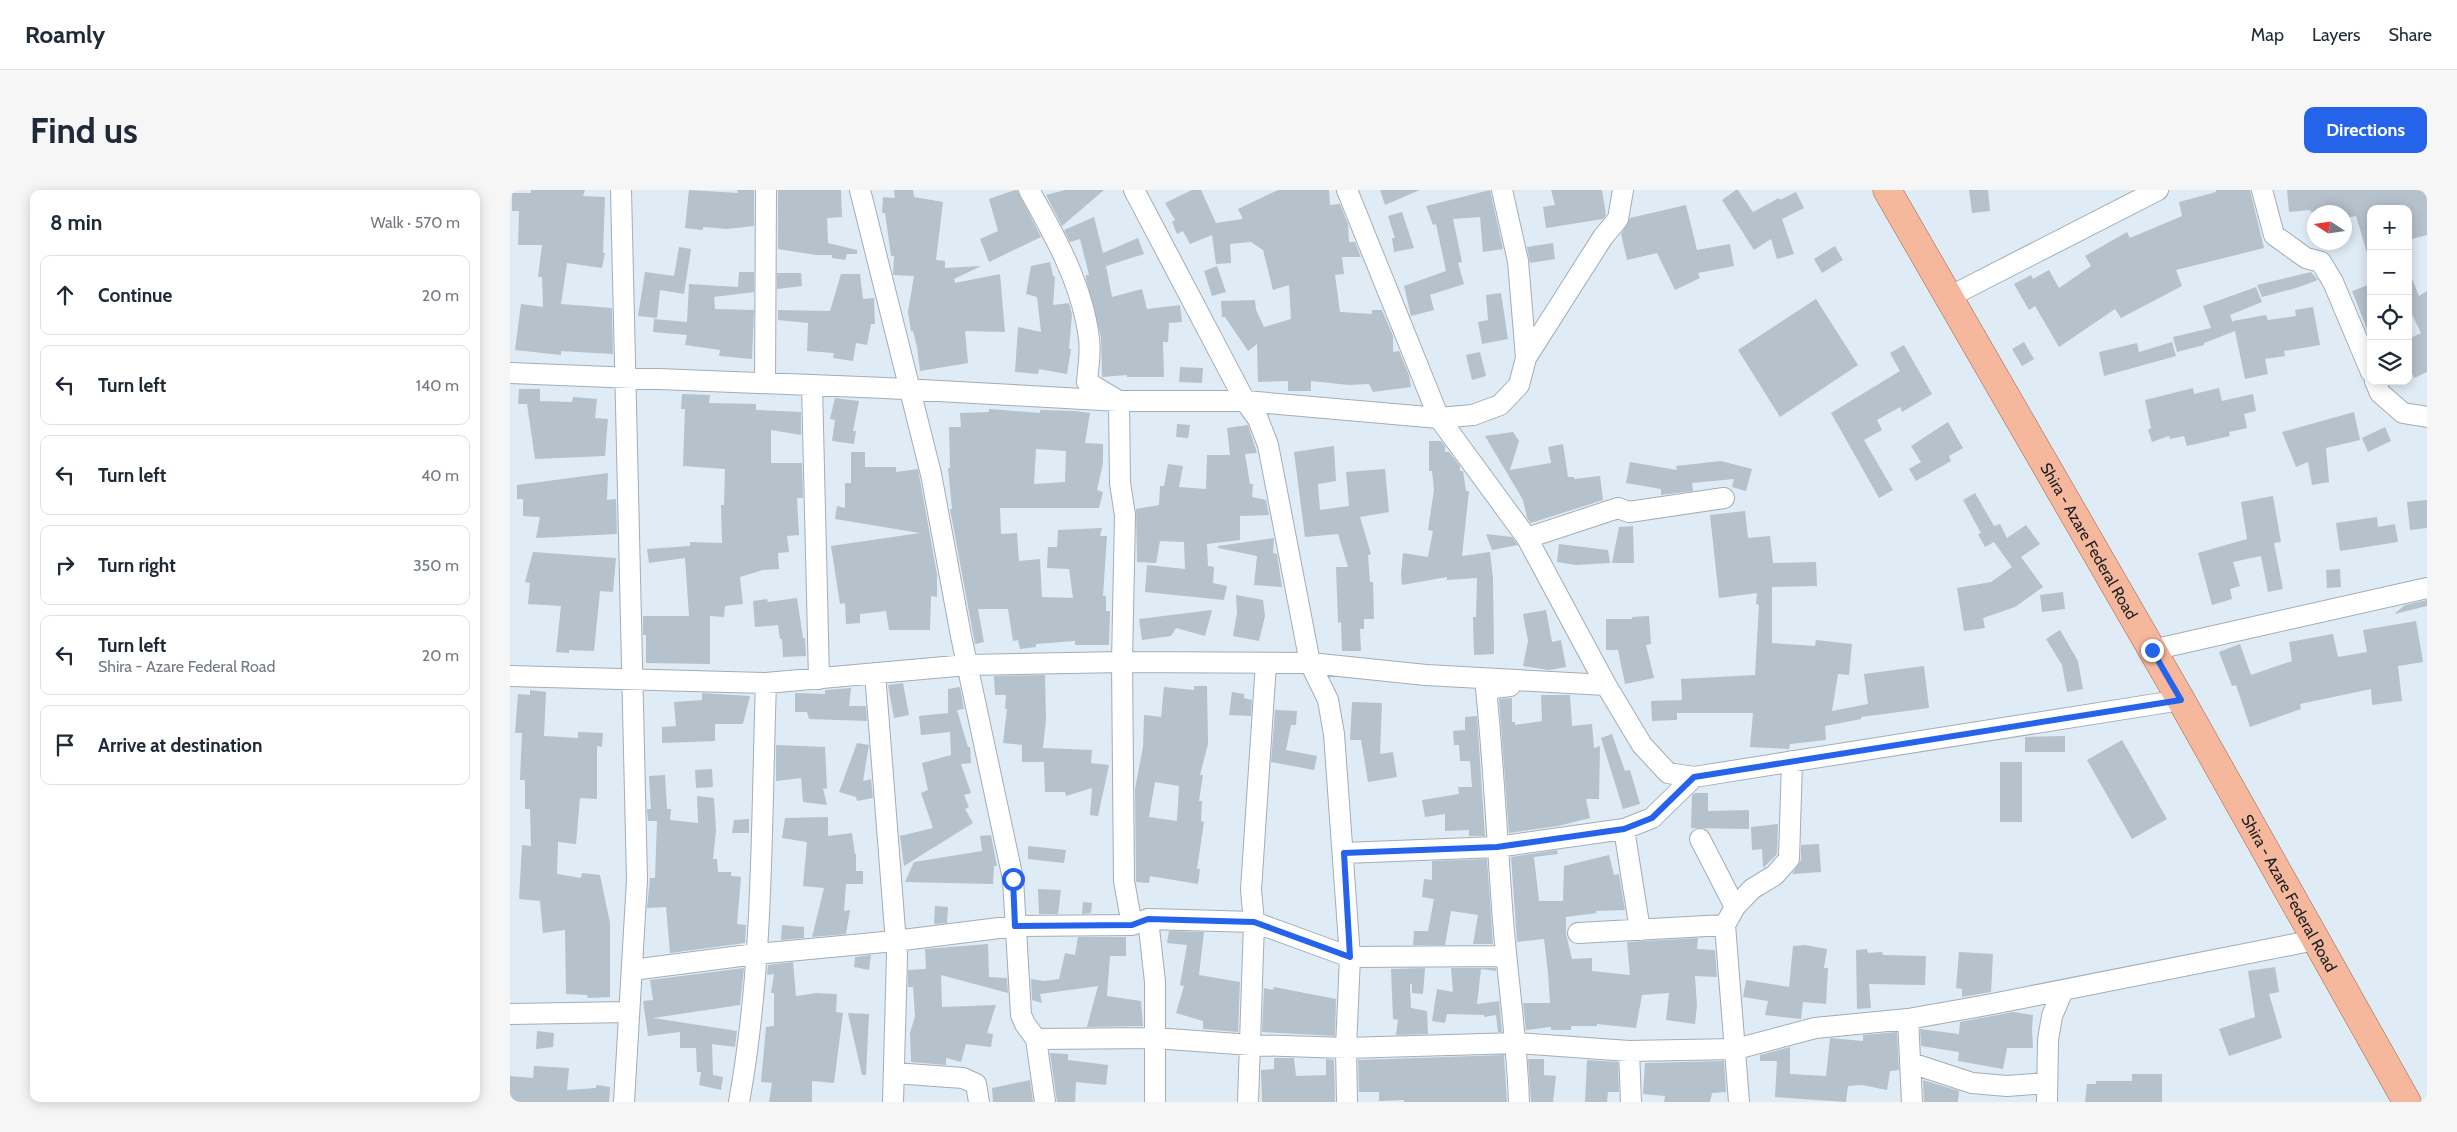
<!DOCTYPE html>
<meta charset="utf-8">
<style>
:root{--surface:#fff;--page:#f6f6f7;--text:#1f2937;--muted:#747a83;--line:#e0e1e3;--accent:#2563eb}
body{margin:0;font-family:Cabin,sans-serif;background:var(--page);color:var(--text)}
.controls{position:absolute;right:15px;top:15px;display:grid;overflow:hidden;border-radius:10px;box-shadow:0 2px 12px #0003}
.controls button{width:45px;height:45px;display:grid;place-items:center;padding:0;border:0;border-bottom:1px solid var(--line);background:var(--surface);color:var(--text);font:25px sans-serif}
.compass{position:absolute;left:1797px;top:15px;width:45px;height:45px;border-radius:50%;background:var(--surface);box-shadow:0 2px 12px #0003;rotate:282deg}
.stop{position:absolute;width:15px;height:15px;margin:-11px;border:4px solid #2563eb;border-radius:50%;background:#fff}
.stop.end{background:#2563eb;border-color:#fff;box-shadow:0 1px 5px #0008}
.list{margin:0;padding:0;list-style:none}
h2{display:flex;justify-content:space-between;align-items:center;height:65px;margin:0;padding:0 20px;font-size:21px}
h2 small{font-size:16px;font-weight:400;color:var(--muted)}
.list li{display:grid;grid-template-columns:32px 1fr auto;gap:15px;align-items:center;box-sizing:border-box;height:80px;margin:0 10px 10px;padding:0 10px;border:1px solid var(--line);border-radius:10px}
.list b{display:block;font-size:19px;white-space:nowrap}
.list p{margin:0;font-size:16px;white-space:nowrap;color:var(--muted)}
.list em{font-size:16px;font-style:normal;color:var(--muted)}
.icon{flex:none;width:28px;height:28px;fill:none;stroke:currentColor;stroke-width:2;stroke-linecap:round;stroke-linejoin:round}
.map{position:relative;flex:none;width:1917px;height:912px;overflow:hidden;border-radius:10px}
header{display:flex;align-items:center;gap:30px;box-sizing:border-box;height:70px;padding:0 25px;background:var(--surface);border-bottom:1px solid var(--line)}
header strong{font-size:24px}
nav{display:flex;gap:28px;margin-inline-start:auto;font-size:18px}
.intro{display:flex;align-items:center;justify-content:space-between;box-sizing:border-box;height:120px;padding:0 30px}
h1{margin:0;font-size:35px}
.button{padding:12px 22px;border-radius:10px;background:var(--accent);color:#fff;font-size:18px;font-weight:700}
main{display:flex;gap:30px;padding:0 30px}
aside{flex:1;background:var(--surface);border-radius:10px;box-shadow:0 2px 12px #0003}
.map>svg:first-child{display:block}
</style>
<header>
<strong>Roamly</strong>
<nav><a>Map</a><a>Layers</a><a>Share</a></nav>
</header>
<div class="intro"><h1>Find us</h1><a class="button">Directions</a></div>
<main>
<aside>
<h2>8 min<small>Walk · 570 m</small></h2>
<ul class="list">
<li><svg class="icon" aria-label="ahead" viewBox="0 0 24 24"><path d="M12 20V5M6 11l6-6 6 6"/></svg><div><b>Continue</b></div><em>20 m</em></li>
<li><svg class="icon" aria-label="left" viewBox="0 0 24 24"><path d="M17 20v-9H6M10 6l-5 5 5 5"/></svg><div><b>Turn left</b></div><em>140 m</em></li>
<li><svg class="icon" aria-label="left" viewBox="0 0 24 24"><path d="M17 20v-9H6M10 6l-5 5 5 5"/></svg><div><b>Turn left</b></div><em>40 m</em></li>
<li><svg class="icon" aria-label="right" viewBox="0 0 24 24"><path d="M7 20v-9h11M14 6l5 5-5 5"/></svg><div><b>Turn right</b></div><em>350 m</em></li>
<li><svg class="icon" aria-label="left" viewBox="0 0 24 24"><path d="M17 20v-9H6M10 6l-5 5 5 5"/></svg><div><b>Turn left</b><p>Shira - Azare Federal Road</p></div><em>20 m</em></li>
<li><svg class="icon" aria-label="arrive" viewBox="0 0 24 24"><path d="M6 21V4h12l-3 4 3 4H6"/></svg><div><b>Arrive at destination</b></div></li>
</ul>
</aside>
<div class="map">
<svg width="1917" height="912" viewBox="0 0 1917 912">
<rect width="100%" height="100%" fill="#dfebf5"/>
<path fill="#b5c1cb" fill-rule="evenodd" d="M21,0H75L73,6L95,7L93,63H95L92,78L57,73L51,114L102,118L103,164L51,161V165L5,160L11,114L33,117L32,87H28L32,55H8L9,21H2V3H21Z
M179,0L228,3L227,0H244V36L217,39L193,37V40L175,38Z
M268,0H331L332,27L317,28L318,53L347,60V64H337L335,70L322,68V65H306L268,59Z
M384,0H403L404,7L433,12L426,70L435,71V78L471,76L444,89L445,93L490,84L495,142L455,141L458,173L410,181L407,157L403,141H401L398,122L404,86L383,85L384,66H381L375,23H372L373,7L385,8Z
M505,0H507L531,47L479,72L470,49L488,41L479,9Z
M555,0H594L552,36L536,5Z
M682,0H691L706,33L733,29L728,19L768,0H819L820,15L830,14L838,34L839,52H845L851,67H832L834,84L825,85L830,122L862,124V120H872L883,146V162L889,161L899,185L901,197L863,202L859,194L839,195L801,191V201H778V191L748,192L747,154L738,161L715,127H712L711,111L745,110L746,120L754,137L781,129L779,95L763,100L753,60L741,52L720,54L721,73L706,74L702,45L680,54L673,41L667,44L662,32L665,30L655,13Z
M870,0H910L875,15Z
M980,0L993,59L973,62L970,27L943,29L952,72L948,73L954,94L920,105L924,120L901,126L894,96L936,81L926,34L923,35L916,16Z
M1041,0H1092L1096,25L1093,29L1036,38L1033,17L1045,15Z
M1226,0H1228L1243,22L1269,8L1270,10L1286,2L1294,18L1272,29L1284,64L1267,69L1261,49L1244,60L1212,10Z
M1459,0H1478L1480,21L1462,23Z
M1706,0H1740L1754,58L1666,80L1672,96L1611,128L1605,119L1549,157L1525,116L1519,120L1504,94L1521,85L1523,89L1539,80L1549,98L1581,76L1575,66L1617,42L1620,48L1672,26L1669,12L1706,2Z
M1777,0H1917V45L1898,50V19H1861V62L1857,63L1846,26L1834,28V22H1801L1800,20L1779,22Z
M1176,15L1187,60L1220,54L1224,76L1188,83L1190,88L1165,100L1147,63L1117,70L1111,44L1120,28Z
M892,22L904,58L884,62L882,48H885L878,26Z
M584,27L593,63L628,48L634,64L596,76L602,107L632,99L637,119L670,115L672,132L659,133L658,152H653L654,187H617V185L592,187L591,147L576,89V85H579L570,49L560,52L554,40Z
M1043,53L1045,69L1020,73L1017,57Z
M1325,56L1333,70L1312,83L1304,69Z
M169,57L181,59L174,104L150,100L147,128L128,126L135,82L164,86Z
M540,72L543,86L545,87L543,115L559,113L562,124L559,159H561L557,184L529,179L528,184L505,182L508,137L531,142L527,107L516,104L521,76Z
M707,76L716,102L702,106L694,81Z
M1899,81L1909,106L1917,101V182L1904,188L1898,175V149L1911,143L1898,116Z
M229,82H244V102L204,107L205,119L244,120L242,169L209,166L210,160L175,155L177,145L143,142L144,129L177,132L179,94L228,97Z
M1801,82L1808,90L1786,98L1752,107L1747,95Z
M267,83H291L292,96L267,99Z
M331,84H350L353,109L364,108L365,134H361L357,155L346,153L343,171L323,168L324,163L297,161L298,133L268,130V120L320,121Z
M1861,94V147H1860L1842,101Z
M1746,97L1752,112L1720,125L1723,133V131L1756,125L1758,130L1786,126L1785,120L1803,117L1810,155L1774,161L1775,166L1755,169L1758,184L1735,189L1725,141L1694,153V155L1667,162L1663,147L1701,138L1693,116Z
M991,103L998,149L972,154L968,132L978,130L976,105Z
M1306,109L1348,175L1270,227L1228,160Z
M1514,152L1524,169L1512,176L1502,159Z
M1662,152L1666,166L1594,186L1589,162L1627,153L1629,162Z
M1394,155L1422,204L1392,222L1390,217L1367,230L1372,240L1354,250L1383,300L1369,308L1321,223L1390,181L1380,163Z
M970,162L976,186L962,190L956,165Z
M670,177L693,178L692,193L669,192Z
M1683,198L1684,204L1709,198L1712,211L1743,204L1746,221L1734,224L1737,238L1719,242L1720,246L1677,256L1674,246L1660,249L1659,246L1642,252L1638,240L1641,238L1635,210Z
M9,199H30V211L62,212L63,207L87,209L85,228L98,229L95,266L25,269L17,214H8Z
M172,204L200,205L199,213L246,214V220L291,222V245L261,240V273H292L293,308H287L289,345L277,346L279,362L268,363L269,379L253,380L230,387L233,414L215,416L214,427L200,426V474L136,473V445H133V426H179L175,368L139,373L137,359L180,356V352L212,353L211,315H214L215,279L173,276L175,219H171Z
M325,208L349,211L343,241H346L344,254L322,251L325,230L320,229Z
M479,219L530,223V220L565,221L580,223L575,253L593,254V273L587,300L593,302L589,318H490L491,344L507,343L509,371L530,369L532,407L563,408L559,379L537,378L538,357H547L548,340L592,338L590,346H597L593,406H596V421H600L599,455H565V451L526,454V457L510,459L508,450L503,451L498,419H468L474,452L465,454L440,319H442L438,278H440L439,237H451L450,223L479,222ZM526,259L556,261L555,292L524,294Z
M1844,222L1850,250L1816,258L1819,292L1802,295L1798,272L1786,277L1772,242Z
M1438,232L1453,258L1439,266L1441,271L1406,291L1399,279L1411,272L1401,256Z
M667,234L680,235L678,248L666,247Z
M738,235L747,263L735,264L740,294H743L742,307L756,310L759,325L730,326V350L697,354L698,376L704,377L703,393L717,396L714,410L635,402L637,375L675,379L674,352L650,351L646,373L627,372L626,319L649,315L650,296H654L658,274L673,276L669,297L696,299L697,265H720L717,238Z
M1875,237L1881,251L1858,262L1852,248Z
M1003,242L1009,251L1000,280L1041,273L1038,257L1053,254L1058,287H1064V289L1090,286L1093,310L1021,333L1017,328L1013,310L975,246Z
M919,251H931L935,256V262H939L950,276V281H953L956,301H959L952,366L980,362L983,388L984,464L964,465L963,427H966L967,388L937,390V387L892,395L891,385L893,363L918,367L923,341L918,340L924,300L922,281H919Z
M824,256L826,291L808,294L810,320L839,316L836,282L875,279L879,322L850,327L861,364L858,365L860,392H863L864,429H854V439H850L851,461H832L831,432L828,433L826,377H838L828,344L795,347L784,262Z
M341,262H355V277H386V282L408,279L427,384V407L421,406L420,440H379L376,421L350,424V433L336,434L335,413L330,414L321,356L410,343L325,329L327,316L335,318V293H341Z
M1211,271L1242,279L1236,301L1222,297L1224,289L1182,293L1183,301L1151,305V299L1116,293L1120,272L1167,280L1166,276Z
M98,283L97,310L106,309L107,344L26,348L30,327L13,326V309H7V295Z
M1465,303L1484,336L1490,334L1497,348L1516,335L1530,354L1511,367L1533,397L1505,417L1473,428L1475,438L1454,441L1447,398L1481,392L1502,377L1484,352L1475,357L1468,344L1471,343L1453,310Z
M1763,306L1771,352L1764,353L1773,399L1758,402L1751,366L1723,372L1730,396L1720,399L1722,409L1702,415L1688,363L1737,349L1731,312Z
M1917,310V338L1900,340L1897,312Z
M1235,321L1238,348L1260,346L1263,373L1306,372L1307,396L1262,397V453L1305,456L1306,450L1342,454L1339,485L1328,484L1322,521L1358,514L1354,484L1414,476L1419,518L1351,527V529L1315,536L1316,550L1280,554L1279,559L1240,557L1243,523H1167V530L1142,531L1141,511L1172,510L1171,489L1245,485L1249,415L1246,414L1247,403L1209,408L1200,325Z
M1867,327L1868,337L1885,334L1888,352L1830,361L1826,333Z
M1123,336L1124,373H1102L1109,337Z
M976,344L1002,347L1008,355L982,360Z
M764,348L763,363L767,364L772,397L744,395L747,366L708,358V356Z
M1049,354L1098,360L1100,373L1066,375L1047,372Z
M23,362L106,368L103,402L90,401L84,461L59,460V463L46,462L51,416L18,414L20,393L15,392Z
M1830,379L1831,397L1817,398L1816,380Z
M1553,402L1555,419L1532,422L1530,405Z
M726,405L753,410L755,426L749,451L723,446L727,423Z
M287,408L293,448H295L296,466L273,467L272,449H270L268,435L245,437L243,411L257,409L258,412Z
M1917,410V416L1884,424L1895,415Z
M702,420L695,446L666,438L661,446L632,450L629,429Z
M1036,420L1042,452L1051,450L1056,477L1039,480L1013,476L1018,451L1013,424Z
M1139,426L1141,454L1136,455L1144,488L1115,494L1108,460H1096V429H1122V427Z
M1906,431L1913,472L1888,476L1892,511L1862,515L1861,499L1790,514L1791,519L1740,537L1726,495L1722,496L1709,462L1730,454L1741,485L1782,471L1779,452L1823,444L1828,467L1857,462L1853,440Z
M1550,440L1568,471L1573,499L1557,502L1552,475L1536,449Z
M535,485L536,529L533,558L582,560L581,573L599,575L588,626L580,625L582,598L556,606L555,602H535L534,572H512V555L493,553L497,519H495L496,505H485L484,486Z
M393,493L399,525L384,528L378,495Z
M684,496H697L698,554L690,585H693L689,611H692L691,631L694,632L687,679H690L688,694L640,686L639,693L626,692L625,599L633,557L634,525L651,527L654,497L684,500ZM645,592L669,596L667,631L639,627Z
M450,497L454,519L447,520L458,557H460L461,573L451,574L461,603L454,605L459,617L455,619L463,633L394,676L390,646L423,638L411,603L418,600L412,573L441,565L440,542L411,545L409,526L438,523V499Z
M341,498L339,516H356L357,531L299,529L297,522H285V503L315,504V500Z
M20,500L36,502L34,546L68,548V542L93,543L92,557L87,556V609L70,608L66,654L48,652L47,684L71,688L72,683L90,685L100,733V807L78,808L77,805L56,804L55,740L33,743L30,711L9,709L12,655L21,656L20,619H15V590H10L12,543H5L8,504L20,505Z
M722,502L734,504V508L742,510L741,526L719,525Z
M192,503L240,506L233,534H205V551L152,553V537L166,536L164,512L192,510Z
M1031,505H1060L1062,536L1082,534L1084,558L1090,556L1089,609H1076L1080,628L1048,636L999,643L989,509L1002,508V532H1005V535L1032,531Z
M842,512L872,513L870,564L883,562L887,587L858,592L851,550H840Z
M765,520L787,521L786,535H781L776,560L807,566L804,580L761,572Z
M967,526L975,646H959V640L935,641V624L915,627L912,610L949,604L948,597H962L960,571H950L949,555H944L943,541L955,540V527Z
M1102,544L1115,581L1120,580L1130,614L1113,619L1091,548Z
M1555,546V562H1515V547Z
M1612,550L1657,629L1622,649L1577,570Z
M347,553L359,555L353,591L361,589L363,608L347,611L346,607L329,602Z
M266,555L315,557L317,599L313,598L317,615L293,612L291,588L266,591Z
M1490,572H1512V632H1490Z
M202,579L203,597L186,598L185,580Z
M155,585L157,619H161L160,630L188,633L187,606L204,608L206,641L203,669H207L208,682H221V686L231,687L227,734L236,735L235,753L160,763L156,717L137,718L140,688H145L147,631H138L137,619H141L139,586Z
M1185,603H1198V621L1239,620V639L1181,638L1182,605Z
M318,627V646L342,643L345,664H346V681H353V694H336L334,721L340,720L336,744L302,747L314,698L293,696L297,652L272,648L275,628Z
M239,629V643H222L224,630Z
M1268,634L1267,664L1253,678L1252,659L1242,660L1241,637Z
M481,645L487,676H484L483,694L395,692L404,672L472,661L470,646Z
M1309,654L1311,682L1282,684L1291,670V655Z
M518,656L556,660L554,673L518,669Z
M1047,660L1048,664L1024,667L1029,711H1053L1054,676L1099,665L1104,685L1109,684L1115,720L1086,721L1087,723L1056,727V744L1062,769L1082,768V781L1120,785L1117,752L1188,748L1187,759L1205,760L1207,787L1185,786L1187,816L1185,834L1156,830L1159,803L1132,805L1126,838L1087,834V836H1061V840H1041V837L1016,840L1013,813H1040L1038,783L1034,749L1007,752L1001,667Z
M977,669L983,754H963L968,725L941,721L935,755H903L904,741H918L924,709L912,707L914,689L922,690V671Z
M528,699L551,700L548,724H529Z
M573,712L582,713L581,723L572,724Z
M425,716L438,717L437,733L424,734Z
M272,735L294,737V748L271,750Z
M659,741L694,742L689,785L730,792L728,842L693,839V831L666,823L674,796L670,795L677,755L657,753Z
M568,747H616V766H600L597,806L631,811L633,836L577,837L588,796L530,804L532,813L522,810L521,789L534,791L549,789L555,763L565,765Z
M478,754L479,787L497,788L498,803L431,785L432,817L486,815L477,843L483,844L481,857L456,854L451,872L436,868V875L401,872L400,843L405,826L403,797H398V780L416,779L415,759Z
M1295,755L1317,759L1314,778H1318L1316,814L1293,812L1291,829L1255,825L1258,811L1233,807L1236,790L1279,797L1283,756Z
M1357,759L1358,763L1372,762L1373,765L1416,766L1415,795L1359,794L1361,818L1347,819L1346,760Z
M1449,762L1483,764L1481,802L1452,807V799L1446,798Z
M361,765L359,780L344,777L345,767Z
M283,772L286,806L306,803L327,804L326,822L333,823L324,893L302,891V912H259L262,893L251,892L256,837L264,836V803H261L264,784L257,785L258,775Z
M1765,777L1769,802L1759,804L1772,848L1719,866L1709,839L1745,827L1738,781Z
M234,778L230,815L143,828L227,841L225,857L202,854L203,885L213,887L211,900L189,895L191,882H187L186,858H170V842L138,846L133,811L143,810L140,790Z
M915,778L913,804L902,803V794H900L901,818L917,821L918,844L886,845L888,830L883,829L881,779Z
M941,778H986V781L971,779L967,814L989,811L992,842H988L986,825L974,827V825L937,824L935,833L922,831L927,799L943,802Z
M764,797L826,809L825,846L752,842L754,798L763,800Z
M1503,822L1523,825L1522,839L1523,858H1497L1493,879L1448,871L1449,862L1411,856L1410,839L1449,844L1450,832Z
M338,823L359,824L356,885H352Z
M27,841L44,843L43,857L26,859Z
M1387,842L1389,880L1380,881L1377,900L1352,895L1338,896L1336,912L1265,907L1267,871H1250V865L1280,857V884L1316,886L1320,848L1353,851V845Z
M540,863L558,864V870L598,875L596,895L566,892L565,912H547Z
M994,865L997,912H894V910L869,911V902H849L848,870Z
M764,868H784L786,886L816,885V869L824,870L825,912H752L751,880L764,879Z
M1018,869H1034V885L1046,886L1043,912H1021Z
M1077,870L1108,872L1109,902H1098L1097,912H1075Z
M1214,871L1216,902L1202,903L1200,912H1154L1155,906L1133,904L1135,873Z
M24,876L59,878L57,900L86,898V895L100,897L99,912H0V886L23,888Z
M1622,884H1652V912H1575L1577,894H1586V891H1622Z
M520,890L523,912H483L482,898Z
M1413,890L1449,901L1448,912H1414Z"/>
<g fill="none" stroke-linecap="round" stroke-linejoin="round">
<defs>
<path id="minor" d="M111,0L127,690L114,912
M350,0L421,284L451,446L503,689L511,825L515,834L526,849L535,912
M519,0C545,46 573,96 579,149C581,163 578,178 577,192L609,211L610,293L615,325L612,472L614,691L622,735
M624,0L735,211L748,229L758,255L800,473L818,510L824,544L840,767L836,858L837,912
M837,0L929,228L963,225L990,215L1009,195L1016,168L1008,71L992,0
M1752,0L1764,45L1796,68L1811,72L1823,92L1861,182
M1437,108L1648,0
M1016,168L1093,47L1108,29L1113,0
M0,183L375,198L609,211H735L929,228L1017,348L1096,495L1132,555L1158,583L1184,587L1671,510
M1865,191L1870,203L1893,223L1917,227
M255,193L256,0
M302,195L309,489
M1017,348L1108,318L1119,322L1214,308
M1642,460L1917,398
M365,483L387,766L383,912
M0,486L256,493L457,475L612,472L800,473L916,485L1096,495
M1000,496L976,499C984,576 987,653 993,730C998,792 1007,850 1009,912
M1114,639L1130,740
M1190,649L1225,717
M834,663L987,657L1114,639L1142,628L1184,587
M638,729L645,792V912
M1068,743L1215,735
M122,780L246,764L385,751L505,736L622,735L638,729L744,732L840,767L996,766
M0,824L119,822
M1398,829L1402,912
M526,849L645,848L741,855L836,858L1007,853L1119,861L1226,859L1305,838L1398,829L1477,815L1805,750
M1119,861L1121,912
M1401,873L1462,893L1497,896L1537,893
M384,883L453,888L466,894L469,912
M229,912C254,775 251,633 256,493
M738,912L744,732L741,700L756,473
M1229,912L1215,735L1225,717L1242,699L1265,685L1279,669L1282,571
M1537,912L1538,850L1542,826L1553,800"/>
<g id="primary">
<path id="s1" d="M1377,0L1671,510L1897,912"/>
</g>
</defs>
<use href="#minor" stroke="#a2aeb7" stroke-width="22"/>
<use href="#primary" stroke="#a56348" stroke-width="29"/>
<use href="#minor" stroke="#fff" stroke-width="20"/>
<use href="#primary" stroke="#f5b89d" stroke-width="28"/>
</g>
<g fill="none" stroke-linecap="round" stroke-linejoin="round">
<path stroke="#2563eb" stroke-width="6" d="M503,689L505,736L622,735L638,729L744,732L840,767L834,663L987,657L1114,639L1142,628L1184,587L1671,510L1642,460"/>
</g>
<g text-anchor="middle" stroke-width="5" stroke-linejoin="round" paint-order="stroke">
<g font-size="16" fill="#1b1f23" stroke="#fff">
<text dy="6" stroke="none"><textPath href="#s1" startOffset="405">Shira - Azare Federal Road</textPath></text>
<text dy="6" stroke="none"><textPath href="#s1" startOffset="810">Shira - Azare Federal Road</textPath></text>
</g>
</g>
</svg>
<div class="controls">
<button>+</button>
<button>−</button>
<button><svg class="icon" aria-label="locate" viewBox="0 0 24 24"><circle cx="12" cy="12" r="6"/><path d="M12 2v4M12 18v4M2 12h4M18 12h4"/></svg></button>
<button><svg class="icon" aria-label="layers" viewBox="0 0 24 24"><path d="M12 4l9 5-9 5-9-5zM3 14l9 5 9-5"/></svg></button>
</div>
<svg class="compass" viewBox="-18 -18 36 36"><path d="M0-13l5 13h-10z" fill="#e53935"/><path d="M0 13l5-13h-10z" fill="#747a83"/></svg>
<div class="stop" style="left:503px;top:689px"></div>
<div class="stop end" style="left:1642px;top:460px"></div>
</div>
</main>
